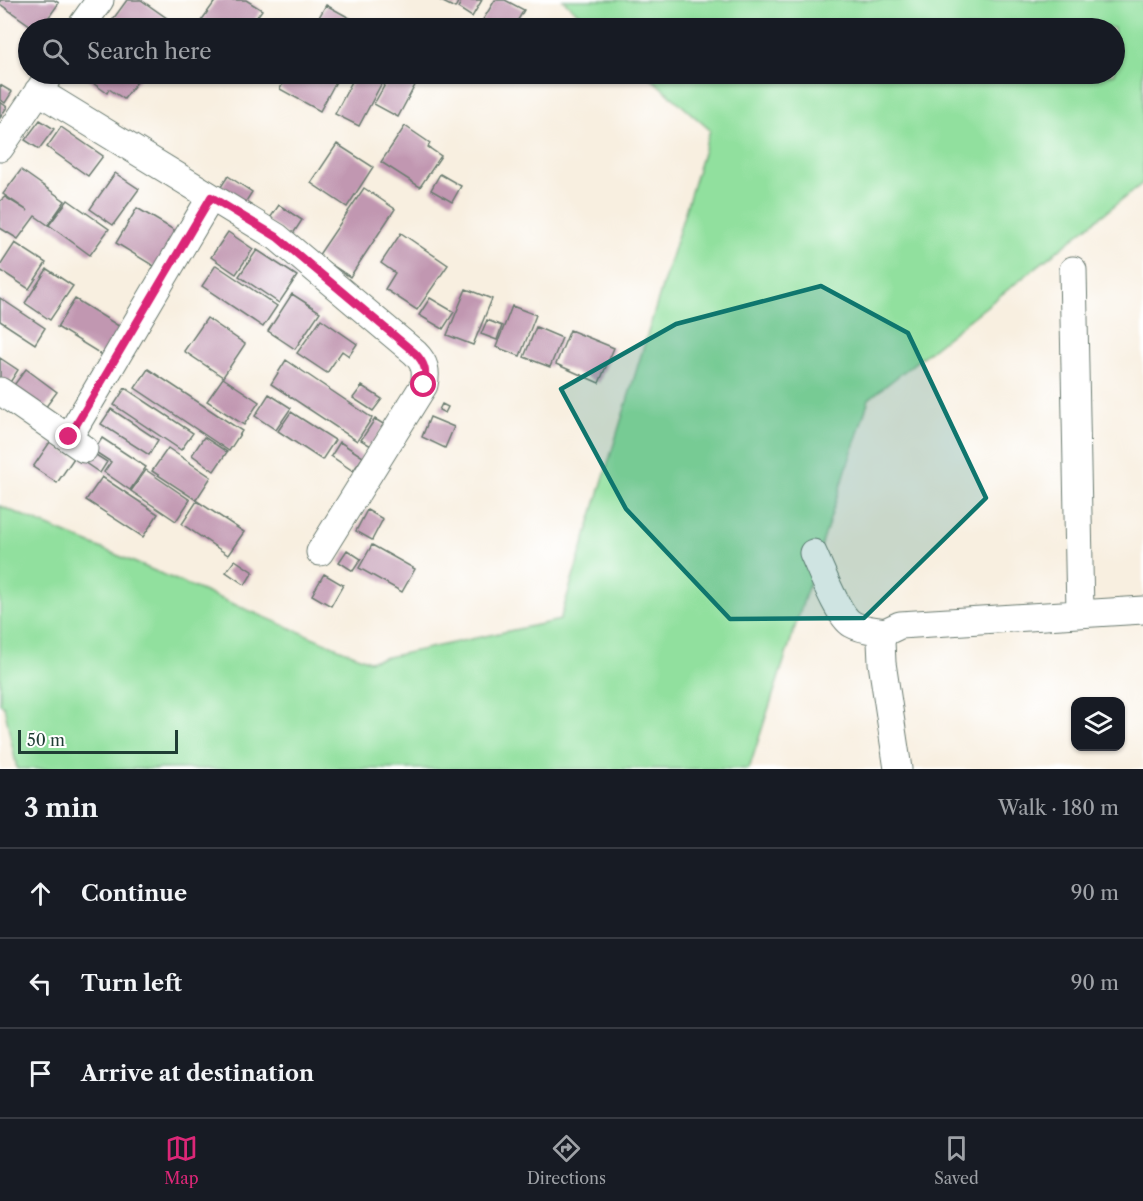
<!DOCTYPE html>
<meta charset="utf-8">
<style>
:root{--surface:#171b24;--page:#242831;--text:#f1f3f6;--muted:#9ea1a6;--line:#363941;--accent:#db2777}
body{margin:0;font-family:"Libre Caslon Text",serif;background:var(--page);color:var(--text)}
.controls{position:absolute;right:18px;bottom:18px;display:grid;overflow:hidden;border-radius:12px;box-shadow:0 2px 4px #0004}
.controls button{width:54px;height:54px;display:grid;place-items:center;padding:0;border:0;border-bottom:2px solid var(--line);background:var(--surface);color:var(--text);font:30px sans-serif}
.scale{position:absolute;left:18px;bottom:15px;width:160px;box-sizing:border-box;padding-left:6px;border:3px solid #1f3d34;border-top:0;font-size:16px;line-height:21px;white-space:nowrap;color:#1f3d34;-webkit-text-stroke:4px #fff;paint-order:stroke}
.stop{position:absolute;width:18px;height:18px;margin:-14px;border:4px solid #db2777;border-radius:50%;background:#fff}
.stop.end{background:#db2777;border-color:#fff;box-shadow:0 2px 6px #0008}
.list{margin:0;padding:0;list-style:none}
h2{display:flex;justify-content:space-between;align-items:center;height:78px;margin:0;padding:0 24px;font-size:26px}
h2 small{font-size:20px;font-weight:400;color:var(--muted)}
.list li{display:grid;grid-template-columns:39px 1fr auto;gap:18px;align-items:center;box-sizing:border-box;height:90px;padding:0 24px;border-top:2px solid var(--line)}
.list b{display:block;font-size:22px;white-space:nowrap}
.list em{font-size:20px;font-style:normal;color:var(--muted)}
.icon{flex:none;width:33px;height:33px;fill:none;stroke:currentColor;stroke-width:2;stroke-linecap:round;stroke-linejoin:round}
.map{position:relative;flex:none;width:1143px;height:769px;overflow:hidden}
.search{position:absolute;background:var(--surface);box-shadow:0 2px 4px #0004;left:18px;right:18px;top:18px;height:66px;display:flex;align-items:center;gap:15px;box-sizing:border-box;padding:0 21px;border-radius:33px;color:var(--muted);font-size:22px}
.sheet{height:348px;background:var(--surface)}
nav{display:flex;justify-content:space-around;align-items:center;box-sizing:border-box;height:84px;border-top:2px solid var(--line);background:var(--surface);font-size:16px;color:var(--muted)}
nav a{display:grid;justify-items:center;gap:3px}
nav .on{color:var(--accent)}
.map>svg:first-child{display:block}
</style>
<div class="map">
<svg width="1143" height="769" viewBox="0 0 1143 769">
<rect width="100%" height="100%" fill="#fff"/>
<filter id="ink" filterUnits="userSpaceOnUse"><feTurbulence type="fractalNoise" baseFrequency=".0167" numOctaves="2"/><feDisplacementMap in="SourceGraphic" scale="12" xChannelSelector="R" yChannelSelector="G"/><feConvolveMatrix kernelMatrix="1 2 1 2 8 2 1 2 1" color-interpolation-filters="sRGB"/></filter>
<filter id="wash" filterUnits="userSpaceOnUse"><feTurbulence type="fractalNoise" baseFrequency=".008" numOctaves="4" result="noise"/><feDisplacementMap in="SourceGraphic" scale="24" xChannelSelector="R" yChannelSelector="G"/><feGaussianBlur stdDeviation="1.35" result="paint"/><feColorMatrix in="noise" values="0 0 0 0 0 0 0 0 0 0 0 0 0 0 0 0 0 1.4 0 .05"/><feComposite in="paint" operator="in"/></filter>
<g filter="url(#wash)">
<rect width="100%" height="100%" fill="#f8efe0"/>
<path fill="#91e09e" stroke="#588e69" stroke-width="1.5" d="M563,0H1143V183L869,399L749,769H17L4,706L0,704V506L369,661L560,620L710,130L646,74H1114V28H595Z"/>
<g id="blocks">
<path fill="#c197b1" d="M0,0H54L59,3L41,28H34L0,4Z
M127,0H141L171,21L166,28H111L108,26Z
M216,0H246L262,10L249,28H196Z
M439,0H459L455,8Z
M462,0H482L472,17L458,8Z
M495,0H505L524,10L513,28H478Z
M326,5L366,27L365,28H313Z
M380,20L399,28H376Z
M84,74H143L124,99L109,89L107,93L83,76Z
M288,74H340L320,111L280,89Z
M356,74L386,75L359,126L335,114Z
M391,74H421L398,117L374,104Z
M0,85L12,92L5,103L0,99Z
M0,102L7,107L0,118Z
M40,120L54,129L39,149L25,140Z
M405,126L430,143L428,147L441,156L420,187L381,162Z
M61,127L103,156L88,176L47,147Z
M337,144L373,167L347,207L311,183Z
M21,170L65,201L48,225L35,216L18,239L0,228V201L5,197L28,211L3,194Z
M115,173L139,189L113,225L90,209Z
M440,174L461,186L452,202L431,190Z
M228,176L252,192L241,209L217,193Z
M364,188L395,209L350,277L318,256Z
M68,200L109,229L90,255L49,225Z
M279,205L302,220L291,237L268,221Z
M137,208L179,233L157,268L116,243Z
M228,232L253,249L236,274L211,257Z
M401,233L448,265L417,310L385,289L395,273L381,263Z
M15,243L46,263L29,289L0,270V266Z
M257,250L297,276L279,303L239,276Z
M216,265L277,306L263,327L202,286Z
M47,269L73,286L50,320L25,303Z
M466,289L492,299L473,345L447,335Z
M292,294L320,312L295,349L268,331Z
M0,298L45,328L35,344L0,321Z
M430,298L454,312L443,329L419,315Z
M75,299L122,328L104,356L57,327Z
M512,306L536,315L520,356L496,347Z
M207,318L245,344L223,377L184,351Z
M321,319L357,344L349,356L342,351L327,373L297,353Z
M487,320L502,326L497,340L481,334Z
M536,327L562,338L550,367L524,357Z
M570,330L614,348L599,383L556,364Z
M0,358L18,370L9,384L0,378Z
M286,360L372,418L357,441L271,384Z
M26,369L57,392L42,412L11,389Z
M148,369L242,431L229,451L135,388Z
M223,378L259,402L244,425L207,401Z
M362,386L382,399L373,411L353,398Z
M125,388L193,433L181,450L114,405Z
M269,394L291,408L276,430L255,416Z
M442,404L448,407L445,413L439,410Z
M111,409L158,440L149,455L101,424Z
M291,412L335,440L322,460L278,431Z
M430,417L454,427L445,448L422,437Z
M375,419L385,425L371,446L361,440Z
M204,437L227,452L214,471L192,455Z
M102,438L146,467L130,490L104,472L111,462L94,451Z
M50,442L74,458L57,483L33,467Z
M340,442L363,457L353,471L331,456Z
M168,448L211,477L196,500L152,471Z
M88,450L107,462L100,473L81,460Z
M146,470L190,500L176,521L131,491Z
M102,477L158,514L143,537L86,500Z
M197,501L244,532L228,555L182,524Z
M367,510L383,519L372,540L356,531Z
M372,545L415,569L402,592L359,568Z
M347,550L361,559L353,571L339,562Z
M235,560L253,572L245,585L226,572Z
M324,574L343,585L331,606L312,595Z"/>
</g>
</g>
<g filter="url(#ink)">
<use href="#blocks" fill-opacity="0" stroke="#6b7b70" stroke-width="1.5"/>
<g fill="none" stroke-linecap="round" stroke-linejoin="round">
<defs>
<path id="minor" d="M80,28L100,0
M38,91L277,237L415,353C425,363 427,371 424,385L320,552
M0,148L50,74
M1073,270L1080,612
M0,391L84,449
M69,437L211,197
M813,553C821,570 838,616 852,624C862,630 875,630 885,632
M898,769L882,663L881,641L885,632L900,625L1143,610"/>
</defs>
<use href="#minor" stroke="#6b7b70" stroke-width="29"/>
<use href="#minor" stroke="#fff" stroke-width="27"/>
</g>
</g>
<g fill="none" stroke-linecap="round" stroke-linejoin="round" filter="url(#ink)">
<path stroke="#db2777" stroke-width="8" d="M69,437L211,197L277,237L415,353C425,363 427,371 424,385"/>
</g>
<path fill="#0f766e" fill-opacity="0.2" stroke="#0f766e" stroke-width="4.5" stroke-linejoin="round" d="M821,286L908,333L986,498L864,618L730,619L626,509L561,389L676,324Z"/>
</svg>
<div class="controls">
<button><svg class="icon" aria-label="layers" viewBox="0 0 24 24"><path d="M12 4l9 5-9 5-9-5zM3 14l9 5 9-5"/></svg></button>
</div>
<div class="scale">50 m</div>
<div class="stop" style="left:424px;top:385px"></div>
<div class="stop end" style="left:69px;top:437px"></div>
<div class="search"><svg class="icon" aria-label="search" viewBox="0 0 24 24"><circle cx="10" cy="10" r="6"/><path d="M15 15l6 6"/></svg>Search here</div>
</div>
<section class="sheet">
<h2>3 min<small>Walk · 180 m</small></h2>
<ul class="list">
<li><svg class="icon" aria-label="ahead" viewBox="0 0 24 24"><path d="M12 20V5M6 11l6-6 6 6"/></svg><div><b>Continue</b></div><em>90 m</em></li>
<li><svg class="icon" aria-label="left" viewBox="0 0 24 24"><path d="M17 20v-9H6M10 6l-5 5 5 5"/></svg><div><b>Turn left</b></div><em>90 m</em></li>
<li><svg class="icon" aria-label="arrive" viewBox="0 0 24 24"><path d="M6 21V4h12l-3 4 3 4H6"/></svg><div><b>Arrive at destination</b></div></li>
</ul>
</section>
<nav>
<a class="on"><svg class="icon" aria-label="map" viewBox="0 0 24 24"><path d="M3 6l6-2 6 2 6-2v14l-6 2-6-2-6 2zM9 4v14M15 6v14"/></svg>Map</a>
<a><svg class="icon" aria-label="directions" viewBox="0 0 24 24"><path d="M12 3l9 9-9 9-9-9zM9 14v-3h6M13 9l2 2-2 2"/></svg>Directions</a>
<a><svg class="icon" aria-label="saved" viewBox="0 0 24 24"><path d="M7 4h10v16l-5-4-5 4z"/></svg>Saved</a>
</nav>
